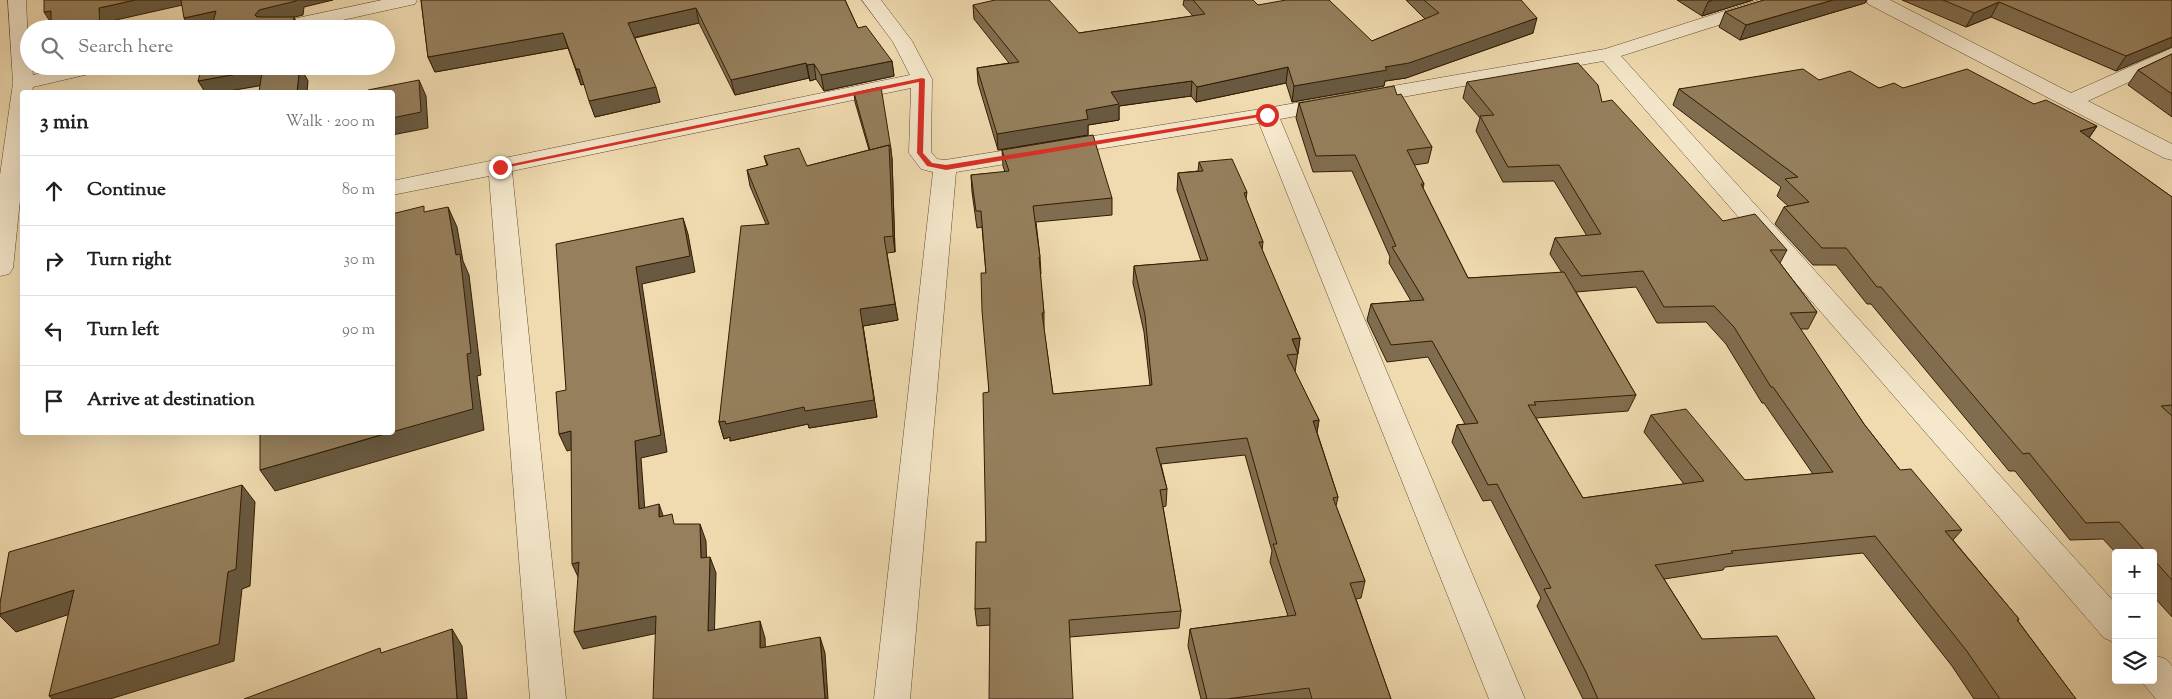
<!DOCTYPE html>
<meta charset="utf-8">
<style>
:root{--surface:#fff;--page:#f6f6f6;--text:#202124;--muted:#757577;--line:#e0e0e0}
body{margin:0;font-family:"Sorts Mill Goudy",serif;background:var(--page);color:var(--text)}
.controls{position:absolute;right:15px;bottom:15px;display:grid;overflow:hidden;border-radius:5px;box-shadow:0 5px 20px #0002}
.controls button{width:45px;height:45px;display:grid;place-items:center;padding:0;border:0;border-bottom:1px solid var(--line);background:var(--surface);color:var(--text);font:25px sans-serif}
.stop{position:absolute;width:15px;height:15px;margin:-11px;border:4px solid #d93025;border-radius:50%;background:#fff}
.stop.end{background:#d93025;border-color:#fff;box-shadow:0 1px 5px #0008}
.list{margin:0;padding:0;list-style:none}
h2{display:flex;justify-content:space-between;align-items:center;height:65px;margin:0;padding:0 20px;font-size:21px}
h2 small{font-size:16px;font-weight:400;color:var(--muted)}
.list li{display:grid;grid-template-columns:32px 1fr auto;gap:15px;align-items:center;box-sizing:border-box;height:70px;padding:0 20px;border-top:1px solid var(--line)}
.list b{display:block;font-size:19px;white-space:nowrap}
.list em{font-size:16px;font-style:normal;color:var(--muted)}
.icon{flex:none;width:28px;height:28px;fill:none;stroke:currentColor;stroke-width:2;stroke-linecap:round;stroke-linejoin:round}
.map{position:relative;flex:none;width:2172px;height:699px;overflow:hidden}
.search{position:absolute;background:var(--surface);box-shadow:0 5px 20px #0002;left:20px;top:20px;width:375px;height:55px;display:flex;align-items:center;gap:12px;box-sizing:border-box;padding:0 18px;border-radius:28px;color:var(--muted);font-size:19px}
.panel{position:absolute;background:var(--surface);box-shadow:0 5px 20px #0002;left:20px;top:90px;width:375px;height:345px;border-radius:5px}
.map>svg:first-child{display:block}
</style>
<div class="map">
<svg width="2172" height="699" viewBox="0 0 2172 699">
<rect width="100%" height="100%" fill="#f0dbb0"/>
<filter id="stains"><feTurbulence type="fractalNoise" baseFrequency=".004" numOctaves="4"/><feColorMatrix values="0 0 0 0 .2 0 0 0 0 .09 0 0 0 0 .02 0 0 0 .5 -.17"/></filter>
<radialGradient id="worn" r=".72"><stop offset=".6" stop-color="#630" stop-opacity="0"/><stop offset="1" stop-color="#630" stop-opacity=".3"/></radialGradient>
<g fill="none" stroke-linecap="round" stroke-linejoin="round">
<defs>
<path id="minor" d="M8,0H26L29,66H32L33,75L70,66H109L106,70L33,87L32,92H22V181L13,268L9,274L0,276V175L13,83Z
M382,0H417L415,4L302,29H264L267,25L274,23Z
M862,0H881L912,41L932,79L931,152L937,159L945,160L1267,108L1605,49L1759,0H1787L1785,4L1621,56L2116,604V643L2104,638L1603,61L1280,119L1525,699H1489L1259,123L956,172L910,699H874L933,172L921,169L909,153L911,88L512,171L566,699H530L489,176L392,195V181L910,75L893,42Z
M1866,0H1890L2071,93L2172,48V62L2088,101L2172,144V160L2164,158L1868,4Z
M2153,655L2166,659L2172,666V699H2156L2140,680H2153Z"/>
</defs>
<use href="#minor" stroke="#624b2c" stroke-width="1"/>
<use href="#minor" fill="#f5e8cc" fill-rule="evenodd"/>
</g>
<path fill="#806d4f" stroke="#321b00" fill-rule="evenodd" d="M421,0H845L858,28L892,61L894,76L824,91L816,79L810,81L809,78L735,95L699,23L635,38L660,102L595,117L584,84L581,85L568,48L435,72L428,57Z
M1184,0H1253L1258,5L1372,41L1425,19L1406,0H1521L1533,33L1406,78L1385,81L1384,86L1292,102L1286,83L1196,102L1191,96L1119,106V120L1088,125V135L998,150L978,83L977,68L1009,63L974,19L973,5L1079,33L1193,16L1183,5Z
M1677,0H1753L1702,16Z
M1764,0H1867L1865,3L1740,40L1719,27L1725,12Z
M1902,0H2172L2116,71L1991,17L1966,27Z
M2172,54V117L2128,85L2138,70Z
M1819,80L1879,88H1903L2034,104L2097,126L2089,138L2172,197V617L2153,596V553H2116L2103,539L2070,540L2015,471H2009L1871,304H1867L1836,265H1813L1775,224L1784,207L1788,206L1777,196L1781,187L1673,105L1679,89Z
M1467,82L1602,102L1723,221L1787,250L1780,263L1817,312L1808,329H1800L1864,424L1900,470L1962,530L1953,540L2019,619L2018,621L2076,699H1974L1952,666L1863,553L1725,567L1723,570L1664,579L1702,639L1815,699H1583L1537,606L1541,598L1491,500L1483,501L1452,442L1457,425L1465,424L1428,357L1387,362L1367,320L1371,304L1411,301L1389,263L1390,257L1352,171L1313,172L1296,118L1299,103L1397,95L1432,147L1428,163L1414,165L1424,184L1423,188L1468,278L1562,273L1550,254L1555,238L1587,236L1554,181L1503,182L1476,131L1480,118L1463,98ZM1636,287L1657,323L1706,322L1726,344L1762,403H1764L1813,474L1745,480L1651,415L1644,432L1684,484L1583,498L1536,418L1628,411L1636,395L1576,292Z
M854,93L892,158L895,252L887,253L898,320L863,326L877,417L809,428L808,424L730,441V437L724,439L719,422L766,224L750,186L747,170L767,166L764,156L807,166L869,150L855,102Z
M1002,150L1112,198V215L1036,222L1040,257L1041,274H1040L1044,313V330L1053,394L1150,386L1144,332L1133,283L1134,266L1201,261L1177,190L1178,173L1198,171L1199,162L1247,192L1246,199L1263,242L1262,250L1300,338L1295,372L1319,420L1317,432L1338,497L1336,506L1365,581L1361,598L1356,599L1391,699H1201L1188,646L1190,629L1288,616L1270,562L1272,551L1245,455L1161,464L1167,489L1166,506L1163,507L1181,611L1179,628L1070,637L990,625L977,626L975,609L986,542L989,392L986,273L982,227L977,228L972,192L971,175L1005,172L1003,166Z"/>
<path fill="#685940" stroke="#321b00" d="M135,0H185L187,4L107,22V29H100L99,8Z
M296,0H333L304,7L303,15L266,24L255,15L259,10Z
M1713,0H1753L1702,16L1708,2Z
M1833,0H1867L1865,3L1740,40L1746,25Z
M1999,2L1991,17L1966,27L1974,13Z
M696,8L699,23L632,38L628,23Z
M51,11L53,26L44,12Z
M216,11L223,25L206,29H190L184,18Z
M294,17L300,29H292Z
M1537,18L1533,33L1406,78L1385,81L1384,86L1292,102L1294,86L1385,67Z
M563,33L568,48L435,72L428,57Z
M2172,37V47L2116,71L2126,56Z
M892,61L894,76L824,91L821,75Z
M806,63L809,78L735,95L731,80Z
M814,64L816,79L810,81L807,65Z
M282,66H296L294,80L223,92H205L198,81Z
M300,66L308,81L307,92H297Z
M1288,67L1286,83L1196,102L1197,87Z
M576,69H579L584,84L581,85Z
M419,80L426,96L428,128L392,135V118Z
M1192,81L1191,96L1119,106V120L1088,125V135L998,150L997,134L1086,110L1111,92Z
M656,87L660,102L595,117L589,101Z
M2097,126L2086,142L2080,131Z
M891,149L892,158L895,252L893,236L872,162Z
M448,207L457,227L463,261L469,275L481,375L477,376L484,430L275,491L260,470L392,432L467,354L456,255Z
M683,218L688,234L695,272L642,284L667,452L641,458L646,525L639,509L635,441L636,267Z
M895,304L898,320L863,326L877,417L809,428L808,424L730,441V437L724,439L719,422L860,309Z
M1300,338L1298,354L1292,339Z
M1319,420L1316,438L1313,421Z
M571,431L578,448L567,451L559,434Z
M242,485L255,502L250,586L242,589L234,661L110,699H52L49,696L228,572Z
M659,504L665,521L659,517Z
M700,524L706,541L707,575L701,558Z
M710,557L716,573L714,647L708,631Z
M579,562L580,581L572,564Z
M74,590L91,607L16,632L0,616V614Z
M656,616L663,632L583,649L574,632Z
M760,621L765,638L766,664L760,648Z
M452,629L462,646L467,699H457Z
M820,637L825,653L828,699H825Z"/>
<path fill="#957f5c" stroke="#321b00" d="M44,0H135L99,8L100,29H51V11L44,12Z
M181,0H296V1L259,10L255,15L257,17H294L292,29H211L216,11L184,18Z
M421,0H845L858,28L866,26L892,61L821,75L814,64L807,65L806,63L731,80L696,8L628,23L656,87L589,101L579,69H576L563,33L428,57Z
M995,0H1049L1079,33L1205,14L1193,0H1253L1258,5L1286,0H1329L1372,41L1439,13L1424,0H1521L1537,18L1409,63L1385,67L1387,70L1294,86L1288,67L1197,87L1192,81L1111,92L1119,104L1086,110L1088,119L997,134L977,68L1019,62L973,5Z
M1764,0H1833L1746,25L1725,12Z
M1943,0H2172V37L2126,56L1999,2L1974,13Z
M2172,54V94L2138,70Z
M1578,63L1598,85L1602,102L1612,100L1723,221L1755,214L1787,250H1770L1817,312L1790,313L1864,424L1900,470L1911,469L1962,530L1945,531L2019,619L2017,620L2076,699H2000L1966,650L1875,536L1731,551L1733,553L1655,565L1702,639L1777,636L1815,699H1598L1586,672L1544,589L1551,588L1497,484L1488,485L1457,425L1478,423L1432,341L1391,345L1371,304L1424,300L1392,247L1396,246L1355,155L1316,156L1299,103L1394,86L1397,95L1401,94L1432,147L1407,150L1424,184H1421L1468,278L1564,272L1636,395L1534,402L1536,405H1528L1583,498L1704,481L1651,415L1686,409L1745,480L1833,472L1773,387H1771L1734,327L1714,306L1664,307L1643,271L1581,276L1555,238L1601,234L1559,165L1508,167L1480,116L1494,115L1467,82Z
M202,66H282L198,81Z
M295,66H300L297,92H259L262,72Z
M1803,69L1819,80L1850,71L1879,88L1894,83L1903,88L1967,69L2034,104L2046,100L2097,126L2080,131L2172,197V405L2161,406L2172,416V580L2153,559V553H2147L2119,522L2086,523L2029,453L2023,454L1881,287H1877L1846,248H1822L1784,207L1809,202L1785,179L1798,177L1679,89Z
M419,80L421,112L392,118V92H368V90Z
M881,87L891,149L889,145L870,150L854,93Z
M1093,135L1112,198L1033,206L1040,257H1039L1044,313H1042L1053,394L1152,385L1145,315L1134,266L1208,260L1178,173L1203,171L1199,162L1232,159L1247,192L1244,193L1263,242H1259L1300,338L1292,339L1298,354L1287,355L1319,420L1313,421L1338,497L1333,498L1365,581L1350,583L1391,699H1312L1309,688L1227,699H1207L1190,629L1296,615L1273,544H1277L1247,438L1156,448L1167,489L1160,490L1181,611L1069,620L1073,699H989L990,608L975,609L976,542H986L983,393L989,392L982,311L981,273H986L981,211H976L971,175L1009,171L1002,150Z
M889,145L893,236L884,237L895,304L860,309L874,400L805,411L804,407L726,424L725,421L719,422L741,226L769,224L747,170L768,165L764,156L799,148L807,166Z
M424,206V212L448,207L456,255L460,254L471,353L467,354L473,409L392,432V214Z
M683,218L690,256L636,267L661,435L635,441L639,509L659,504V517L672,514L674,524H700L701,558L710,557L708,631L760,621V648L820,637L825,699H653L656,616L574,632L579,562L572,564L571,431L559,434L556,392L566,390L556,244Z
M260,432H391L260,470Z
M242,485L236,569L228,572L219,644L49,696L74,590L0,614V603L9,552Z
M452,629L457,699H244L380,648L381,653Z"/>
<path fill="#d93025" d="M922,78L925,79L923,153L932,163L946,165L1267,113L1271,115L946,170L927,166L917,153L919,82L500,169L497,167Z"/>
<rect width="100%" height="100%" filter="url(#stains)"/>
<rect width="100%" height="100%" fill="url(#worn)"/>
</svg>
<div class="controls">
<button>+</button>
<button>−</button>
<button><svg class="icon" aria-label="layers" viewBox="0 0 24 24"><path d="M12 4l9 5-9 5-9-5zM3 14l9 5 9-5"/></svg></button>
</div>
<div class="stop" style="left:1267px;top:115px"></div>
<div class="stop end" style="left:500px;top:167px"></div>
<div class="search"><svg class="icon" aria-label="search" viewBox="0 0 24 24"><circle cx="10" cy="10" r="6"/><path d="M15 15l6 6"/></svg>Search here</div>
<section class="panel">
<h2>3 min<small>Walk · 200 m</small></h2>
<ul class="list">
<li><svg class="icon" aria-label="ahead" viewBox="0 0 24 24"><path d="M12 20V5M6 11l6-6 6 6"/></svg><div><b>Continue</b></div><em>80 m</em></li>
<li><svg class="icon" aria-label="right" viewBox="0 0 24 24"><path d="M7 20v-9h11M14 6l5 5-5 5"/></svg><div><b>Turn right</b></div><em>30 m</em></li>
<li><svg class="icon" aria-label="left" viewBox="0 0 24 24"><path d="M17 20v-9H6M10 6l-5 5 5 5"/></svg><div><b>Turn left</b></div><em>90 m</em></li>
<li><svg class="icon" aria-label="arrive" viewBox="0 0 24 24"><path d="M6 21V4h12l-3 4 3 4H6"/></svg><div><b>Arrive at destination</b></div></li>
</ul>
</section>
</div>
